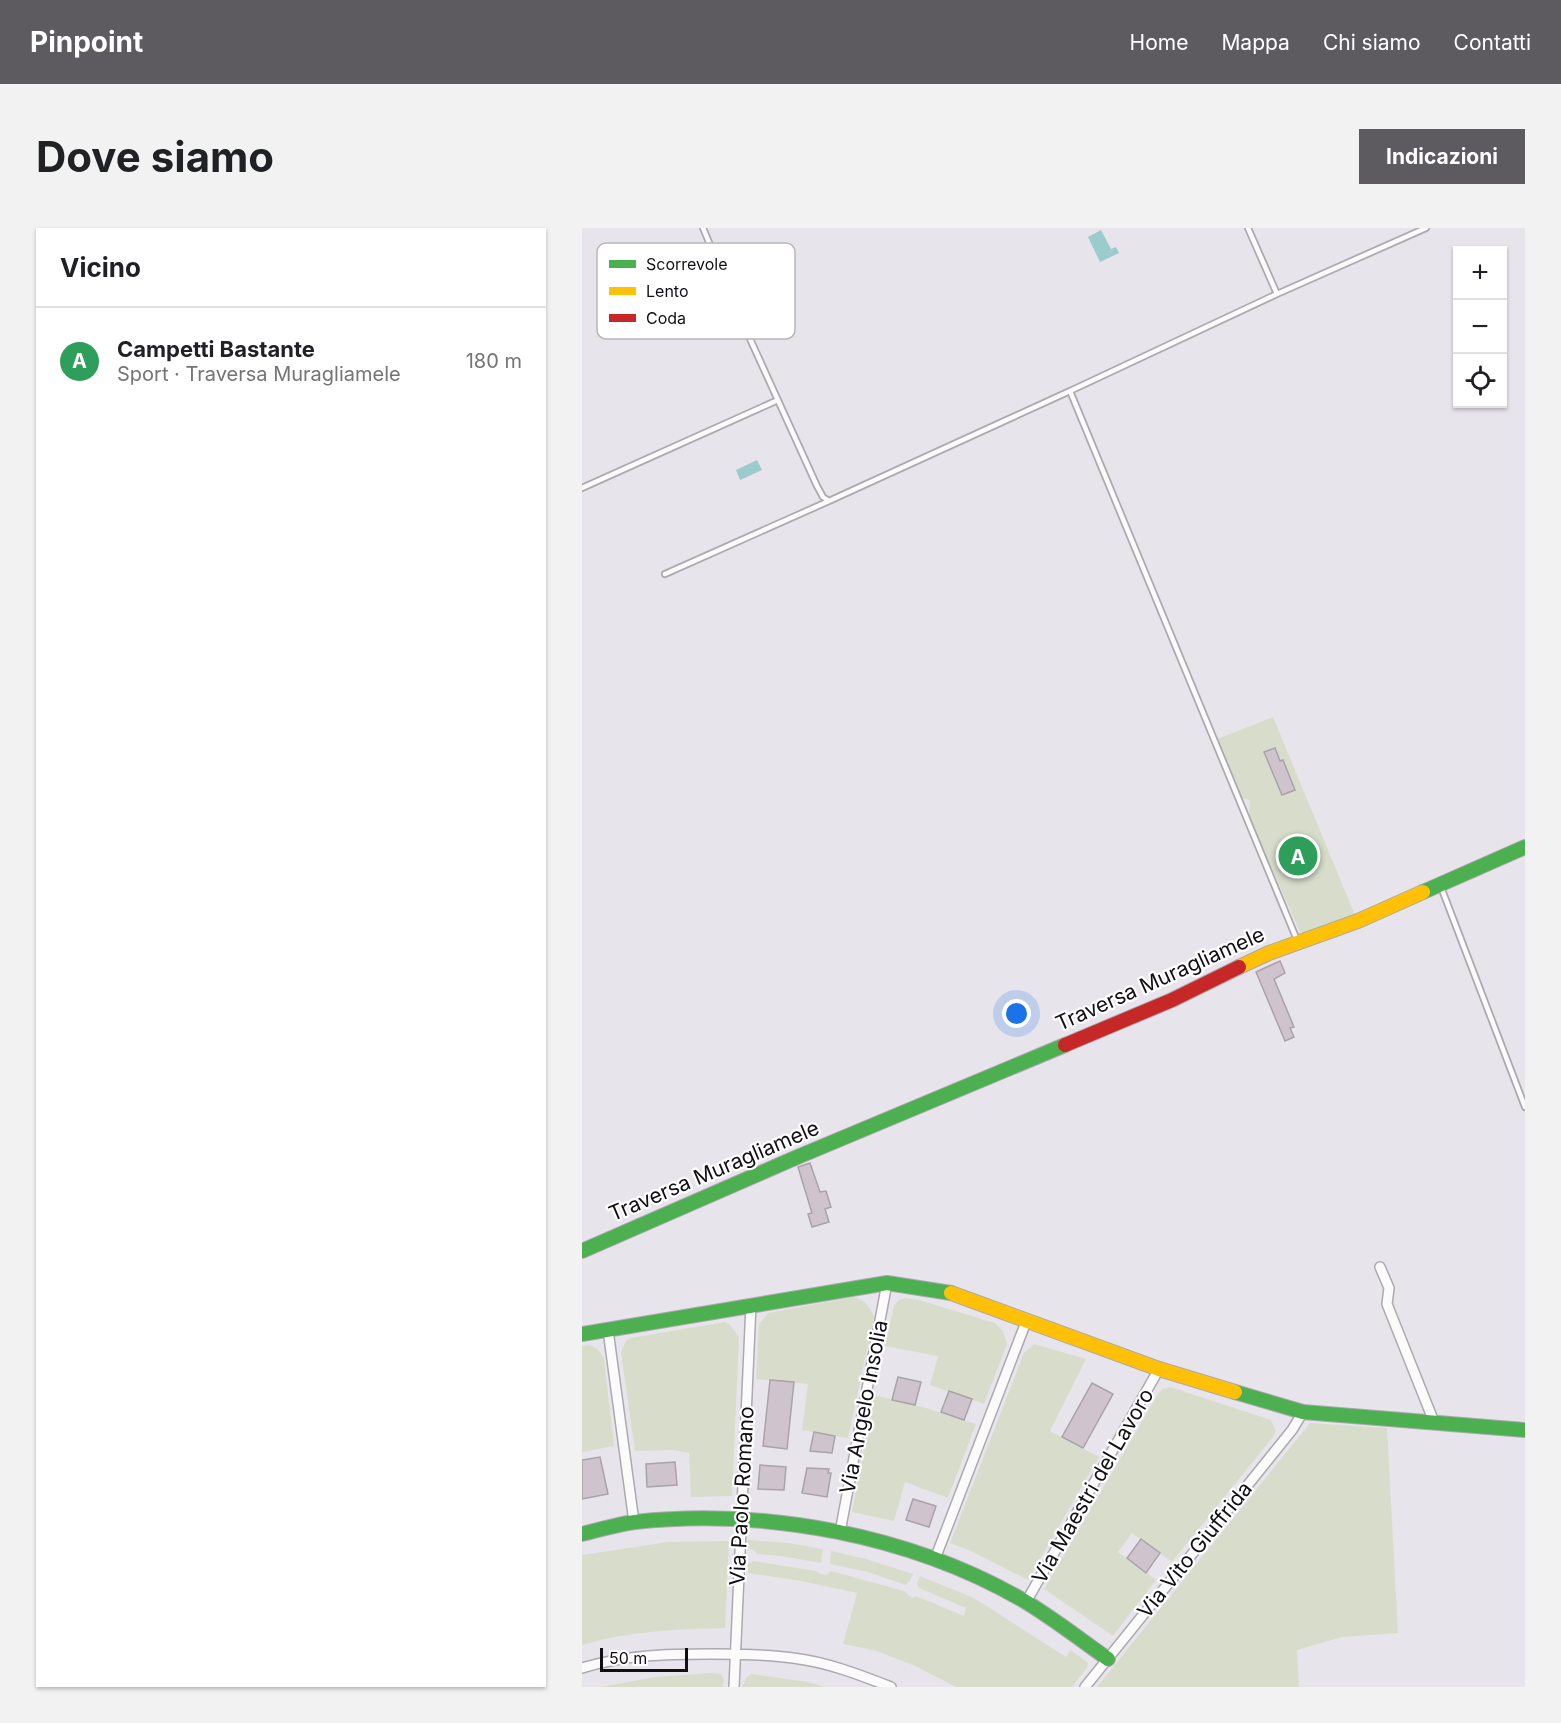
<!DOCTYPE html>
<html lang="it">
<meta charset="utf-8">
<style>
:root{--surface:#fff;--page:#f2f2f2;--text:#202124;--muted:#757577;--line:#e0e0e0;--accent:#5d5a60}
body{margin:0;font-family:Inter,sans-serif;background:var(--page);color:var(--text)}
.controls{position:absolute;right:18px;top:18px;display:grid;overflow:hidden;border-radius:0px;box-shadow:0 2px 4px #0004}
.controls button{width:54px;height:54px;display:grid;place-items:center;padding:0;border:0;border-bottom:2px solid var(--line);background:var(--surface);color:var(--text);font:30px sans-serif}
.scale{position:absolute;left:18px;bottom:15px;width:88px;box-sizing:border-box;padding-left:6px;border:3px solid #120f14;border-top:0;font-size:16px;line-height:21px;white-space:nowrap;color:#120f14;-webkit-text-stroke:4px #fff;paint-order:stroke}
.you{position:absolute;left:435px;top:786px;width:21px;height:21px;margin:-15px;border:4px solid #fff;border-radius:50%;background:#1a73e8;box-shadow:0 0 0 9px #1a73e833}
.badge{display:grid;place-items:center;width:39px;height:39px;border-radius:50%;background:var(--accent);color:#fff;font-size:20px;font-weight:700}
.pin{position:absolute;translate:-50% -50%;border:3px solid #fff;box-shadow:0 2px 6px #0006}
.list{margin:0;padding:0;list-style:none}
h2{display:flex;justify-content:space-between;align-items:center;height:78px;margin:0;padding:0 24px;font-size:26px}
h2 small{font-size:20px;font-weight:400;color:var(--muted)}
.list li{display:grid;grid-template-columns:39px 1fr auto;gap:18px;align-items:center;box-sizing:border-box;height:108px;padding:0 24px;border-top:2px solid var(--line)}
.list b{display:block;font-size:22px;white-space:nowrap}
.list p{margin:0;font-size:20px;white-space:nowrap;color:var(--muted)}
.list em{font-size:20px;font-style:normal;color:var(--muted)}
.icon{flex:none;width:33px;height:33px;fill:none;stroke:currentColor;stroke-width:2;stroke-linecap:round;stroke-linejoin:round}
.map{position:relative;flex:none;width:943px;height:1459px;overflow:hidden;border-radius:0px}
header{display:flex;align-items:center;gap:36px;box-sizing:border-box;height:84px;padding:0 30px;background:var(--accent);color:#fff}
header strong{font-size:28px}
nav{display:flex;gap:33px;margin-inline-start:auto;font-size:21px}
.intro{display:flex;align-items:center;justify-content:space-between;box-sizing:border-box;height:144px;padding:0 36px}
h1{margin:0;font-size:42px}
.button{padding:15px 27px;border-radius:0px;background:var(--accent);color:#fff;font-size:21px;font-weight:700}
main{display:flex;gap:36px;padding:0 36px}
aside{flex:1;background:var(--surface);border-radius:0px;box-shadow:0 2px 4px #0004}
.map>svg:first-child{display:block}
</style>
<header>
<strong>Pinpoint</strong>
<nav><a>Home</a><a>Mappa</a><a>Chi siamo</a><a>Contatti</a></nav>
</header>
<div class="intro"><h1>Dove siamo</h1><a class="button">Indicazioni</a></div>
<main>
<aside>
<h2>Vicino<small></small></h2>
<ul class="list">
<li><span class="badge" style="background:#2e9e5b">A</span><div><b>Campetti Bastante</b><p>Sport · Traversa Muragliamele</p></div><em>180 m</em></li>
</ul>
</aside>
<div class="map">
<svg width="943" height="1459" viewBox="0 0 943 1459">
<rect width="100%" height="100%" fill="#e8e4ec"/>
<path fill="#d8ddcb" d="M691,489L773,687L719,706L667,589L668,572L660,570L635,511Z
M271,1069C283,1072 288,1078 292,1089L266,1210L220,1202L226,1156L174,1151L177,1096L186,1085Z
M323,1070L337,1072L413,1095L421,1103L425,1116L402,1176L348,1157L356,1128L303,1118L312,1078L317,1072Z
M143,1094L148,1097L157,1109L150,1268L109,1269L107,1225L91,1222L53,1223L39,1124L44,1113L49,1110Z
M452,1116L504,1131L468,1203L517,1229L446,1352L391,1324L368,1315L442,1125Z
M6,1117C15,1119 18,1123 22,1131L32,1218L0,1224V1118Z
M588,1159L689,1192L694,1203L691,1209L590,1334L550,1305L536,1324L574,1352L531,1408L462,1361L576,1166L580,1161Z
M292,1167L344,1180L394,1196L366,1270L323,1254L312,1293L270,1284Z
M728,1195L805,1200L816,1405L760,1409L715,1422L717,1459H515Z
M166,1312L206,1315L241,1321L239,1335L199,1328L175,1326L172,1322L165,1320Z
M147,1313L143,1400C95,1401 47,1403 0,1417V1327L86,1314Z
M249,1323L284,1331L331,1346L328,1353L323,1357L286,1344L248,1336Z
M171,1333L234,1343L239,1346L244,1347L249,1343L322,1363L330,1370L334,1368L382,1388L384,1380L337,1360L335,1356L338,1348L392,1370L484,1429L489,1422L506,1435L505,1440L490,1459H374L333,1438L295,1423L261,1416L275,1365L219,1353L166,1345V1336Z
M129,1445L139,1446L142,1452L141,1459H18L73,1449Z
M169,1446L226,1454L243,1459H160L164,1450Z"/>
<path fill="#9ccbcd" d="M519,2L529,21L534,19L537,25L518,34L506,9Z
M175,232L180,242L158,252L154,242Z"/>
<path fill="#cfc4ce" stroke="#a7a3a8" stroke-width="1.5" d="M693,520L698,533L701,532L713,562L700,567L682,524Z
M698,733L703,745L692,751L712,799L708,800L712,809L703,813L674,744Z
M228,935L238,964L244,963L249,979L243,981L247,994L230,999L226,986L230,985L216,939Z
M316,1149L339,1154L333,1177L310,1172Z
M188,1152L212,1154L205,1221L181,1218Z
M510,1155L531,1166L501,1220L480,1209Z
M367,1163L390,1171L382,1192L359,1184Z
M232,1204L253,1208L250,1225L228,1223Z
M18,1229L26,1266L0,1271V1232Z
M93,1234L95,1257L65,1259L64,1236Z
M178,1237L204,1239L202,1262L176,1261Z
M225,1240L247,1241L246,1245H249L245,1269L220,1265Z
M331,1271L354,1278L347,1299L324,1292Z
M559,1311L578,1325L564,1345L545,1330Z"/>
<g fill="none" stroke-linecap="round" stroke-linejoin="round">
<defs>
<path id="lane" d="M121,0L159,91L235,258L241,269L247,273L488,163
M666,0L695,66
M0,260L196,172
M83,346L247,273
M859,659L943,879
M715,712L488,163L695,66L844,0"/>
<path id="street" d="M798,1039L807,1060L805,1076L852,1194
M26,1102L52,1294
M258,1304L305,1055
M353,1331L444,1094
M444,1374L577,1141
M0,1440C42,1427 85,1426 128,1426C155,1426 184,1426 211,1430C245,1434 278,1447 309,1459
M152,1459L169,1076
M503,1459L710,1202L721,1184"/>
<path id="fast" d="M841,664L943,619
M0,1023L213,930L483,817
M0,1106L305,1055L369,1065
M653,1164L721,1184L943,1202
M0,1306C17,1302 36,1296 53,1294C184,1280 330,1307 444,1374C472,1391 499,1412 526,1431"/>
<path id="slow" d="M657,739L687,725L776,693L841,664
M369,1065L577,1141L653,1164"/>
<path id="jam" d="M483,817L590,772L657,739"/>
</defs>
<use href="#lane" stroke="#aca9af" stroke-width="8"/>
<use href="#street" stroke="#aca9af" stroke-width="12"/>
<use href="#fast" stroke="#aca9af" stroke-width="16"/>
<use href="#slow" stroke="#aca9af" stroke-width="16"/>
<use href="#jam" stroke="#aca9af" stroke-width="16"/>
<use href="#lane" stroke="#fcfbfc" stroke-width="4.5"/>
<use href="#street" stroke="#fcfbfc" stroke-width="9"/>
<use href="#fast" stroke="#4caf50" stroke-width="14"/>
<use href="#slow" stroke="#ffc107" stroke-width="14"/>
<use href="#jam" stroke="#c62828" stroke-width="14"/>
</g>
<g text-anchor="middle" stroke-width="4.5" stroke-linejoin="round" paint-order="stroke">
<g font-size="21" fill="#120f14" stroke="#fff">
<text transform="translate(578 751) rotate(-24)" y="7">Traversa Muragliamele</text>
<text transform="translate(132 943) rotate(-23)" y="7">Traversa Muragliamele</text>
<text transform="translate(282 1179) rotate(-79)" y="7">Via Angelo Insolia</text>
<text transform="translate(511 1258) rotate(-60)" y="7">Via Maestri del Lavoro</text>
<text transform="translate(160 1268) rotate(-87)" y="7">Via Paolo Romano</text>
<text transform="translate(613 1322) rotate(-51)" y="7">Via Vito Giuffrida</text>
</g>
</g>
<rect x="15" y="15" width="198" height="96" rx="9" fill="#fff" stroke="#b8b7b8" stroke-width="1.5"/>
<rect x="27" y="32" width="27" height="8" fill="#4caf50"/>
<rect x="27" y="59" width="27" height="8" fill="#ffc107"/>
<rect x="27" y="86" width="27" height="8" fill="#c62828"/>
<g font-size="16" fill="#120f14">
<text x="64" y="42">Scorrevole</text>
<text x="64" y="69">Lento</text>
<text x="64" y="96">Coda</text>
</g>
</svg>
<div class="controls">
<button>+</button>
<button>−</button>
<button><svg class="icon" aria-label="locate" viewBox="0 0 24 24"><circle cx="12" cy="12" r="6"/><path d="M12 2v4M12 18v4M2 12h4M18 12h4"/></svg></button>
</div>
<div class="scale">50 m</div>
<div class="you"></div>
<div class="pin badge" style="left:716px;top:628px;background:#2e9e5b">A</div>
</div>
</main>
